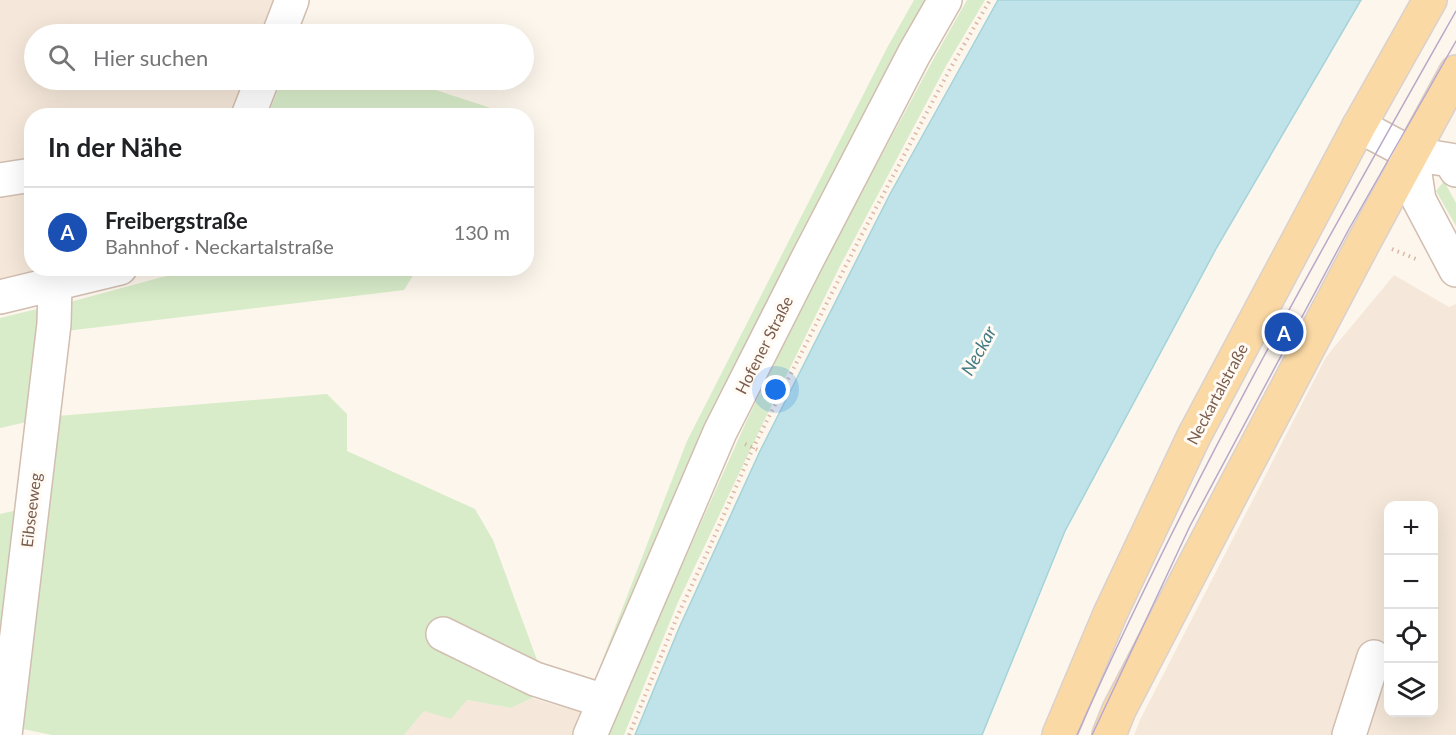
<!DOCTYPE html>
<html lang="de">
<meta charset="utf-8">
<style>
:root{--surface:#fff;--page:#f2f2f2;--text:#202124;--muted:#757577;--line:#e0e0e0;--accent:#e76f51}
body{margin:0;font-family:Lato,sans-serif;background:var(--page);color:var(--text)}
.controls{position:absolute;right:18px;bottom:18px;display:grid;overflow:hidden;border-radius:12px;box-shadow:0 6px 24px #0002}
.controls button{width:54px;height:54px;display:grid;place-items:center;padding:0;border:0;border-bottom:2px solid var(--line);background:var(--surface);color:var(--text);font:30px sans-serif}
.you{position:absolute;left:776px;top:390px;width:21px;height:21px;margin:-15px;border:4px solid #fff;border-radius:50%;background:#1a73e8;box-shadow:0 0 0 9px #1a73e833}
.badge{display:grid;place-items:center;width:39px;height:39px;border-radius:50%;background:var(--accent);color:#fff;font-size:20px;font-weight:700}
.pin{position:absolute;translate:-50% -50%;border:3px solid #fff;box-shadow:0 2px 6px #0006}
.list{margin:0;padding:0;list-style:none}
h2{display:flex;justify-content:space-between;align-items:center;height:78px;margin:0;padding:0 24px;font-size:26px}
h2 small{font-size:20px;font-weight:400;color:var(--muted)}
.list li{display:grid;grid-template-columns:39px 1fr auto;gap:18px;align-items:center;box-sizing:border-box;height:90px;padding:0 24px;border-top:2px solid var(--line)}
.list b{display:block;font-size:22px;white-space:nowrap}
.list p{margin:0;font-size:20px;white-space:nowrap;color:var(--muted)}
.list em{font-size:20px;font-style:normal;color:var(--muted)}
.icon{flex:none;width:33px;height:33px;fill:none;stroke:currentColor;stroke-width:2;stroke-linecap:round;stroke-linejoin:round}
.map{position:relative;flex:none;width:1456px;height:735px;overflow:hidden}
.search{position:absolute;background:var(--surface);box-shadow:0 6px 24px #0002;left:24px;top:24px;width:510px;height:66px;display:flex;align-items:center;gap:15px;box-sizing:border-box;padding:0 21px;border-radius:33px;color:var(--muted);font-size:22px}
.panel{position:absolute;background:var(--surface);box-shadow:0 6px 24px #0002;left:24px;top:108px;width:510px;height:168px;border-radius:24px}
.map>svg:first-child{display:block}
</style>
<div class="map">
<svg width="1456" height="735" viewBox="0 0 1456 735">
<rect width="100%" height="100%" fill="#fdf6ec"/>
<path fill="#f5e8da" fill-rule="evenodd" d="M0,0H291L278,34H34V80H261L248,115L32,116V268L99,269L0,290Z
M1394,275L1449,307L1456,304V735H1134L1140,720L1326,357ZM1388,506H1434V712H1388Z
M532,698L583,713L574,735H404L424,711L467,700L511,708Z"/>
<path fill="#d8ecc9" d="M914,0H929L899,53L794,248L698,447L597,674L687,441L887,48Z
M967,0H985L946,66L839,268L762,425L678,602L624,735H607L628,686L747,420L823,264L933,60Z
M282,80H405L506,113L504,116L268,115Z
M1444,181L1456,203V226L1436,191Z
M192,269H417L404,290L66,331L70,302Z
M49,306L36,420L0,428V318Z
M327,394L347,414V451L475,509L493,540L537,660L532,698L511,708L467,700L451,719L424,711L404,735H52L18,728L57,416Z
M26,508L0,719V514Z"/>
<path fill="#bfe3e8" stroke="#a5d3da" stroke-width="1.5" d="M998,0H1361L1217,247L1065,531L982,735H635L679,628L760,451L890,194Z"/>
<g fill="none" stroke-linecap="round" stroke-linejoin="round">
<defs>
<path id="minor" d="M279,34L292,0
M248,116L262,80
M1359,126L1412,154L1450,160L1456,170
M1412,154L1419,200L1456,270
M0,180L32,175
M0,297L120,268
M443,634L535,679L604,701
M5,735L54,324L55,285
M590,735L720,432L808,258L914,54L945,0
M1349,735L1374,657"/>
<path id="major" d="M1059,735L1110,614L1194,436L1359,126L1430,0
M1109,735L1119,710L1237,483L1366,238L1456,72"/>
</defs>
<use href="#minor" stroke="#d1beb0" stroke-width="36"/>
<use href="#major" stroke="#dad1cd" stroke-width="36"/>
<path stroke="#d9b8a5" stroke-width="4" stroke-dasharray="1.5 4.5" stroke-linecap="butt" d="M1392,249L1416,259
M745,444L760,451
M629,735L677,617L708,551L753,448L860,238L950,69L990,0"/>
<use href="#minor" stroke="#fff" stroke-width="33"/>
<use href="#major" stroke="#fbd9a5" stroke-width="33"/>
<path stroke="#b9a8c9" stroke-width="1.5" d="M1077,735C1187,485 1322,248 1456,11
M1092,735L1190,526L1349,229L1456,41"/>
</g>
<g text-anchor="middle" stroke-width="6" stroke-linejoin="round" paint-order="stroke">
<g font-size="16" fill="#7a5c4d" stroke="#fffaf3">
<text transform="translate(764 345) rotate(-63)" y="6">Hofener Straße</text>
<text transform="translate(1217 394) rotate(-62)" y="6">Neckartalstraße</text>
<text transform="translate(31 510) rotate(-83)" y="6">Eibseeweg</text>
</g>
<g font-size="18" font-style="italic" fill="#437c86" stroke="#fffaf3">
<text transform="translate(979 351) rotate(-61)" y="6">Neckar</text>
</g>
</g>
</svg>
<div class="controls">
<button>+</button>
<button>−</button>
<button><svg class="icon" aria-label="locate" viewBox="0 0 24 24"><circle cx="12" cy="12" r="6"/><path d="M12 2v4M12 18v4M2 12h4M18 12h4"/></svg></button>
<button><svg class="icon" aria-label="layers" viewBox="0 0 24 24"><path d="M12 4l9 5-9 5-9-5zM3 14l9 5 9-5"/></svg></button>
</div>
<div class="you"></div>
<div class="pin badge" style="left:1284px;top:332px;background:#1a4fb4">A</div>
<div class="search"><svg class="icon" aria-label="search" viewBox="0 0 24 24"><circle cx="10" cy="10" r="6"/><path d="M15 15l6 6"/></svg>Hier suchen</div>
<section class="panel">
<h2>In der Nähe<small></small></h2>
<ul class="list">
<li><span class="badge" style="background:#1a4fb4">A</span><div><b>Freibergstraße</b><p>Bahnhof · Neckartalstraße</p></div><em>130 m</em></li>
</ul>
</section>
</div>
